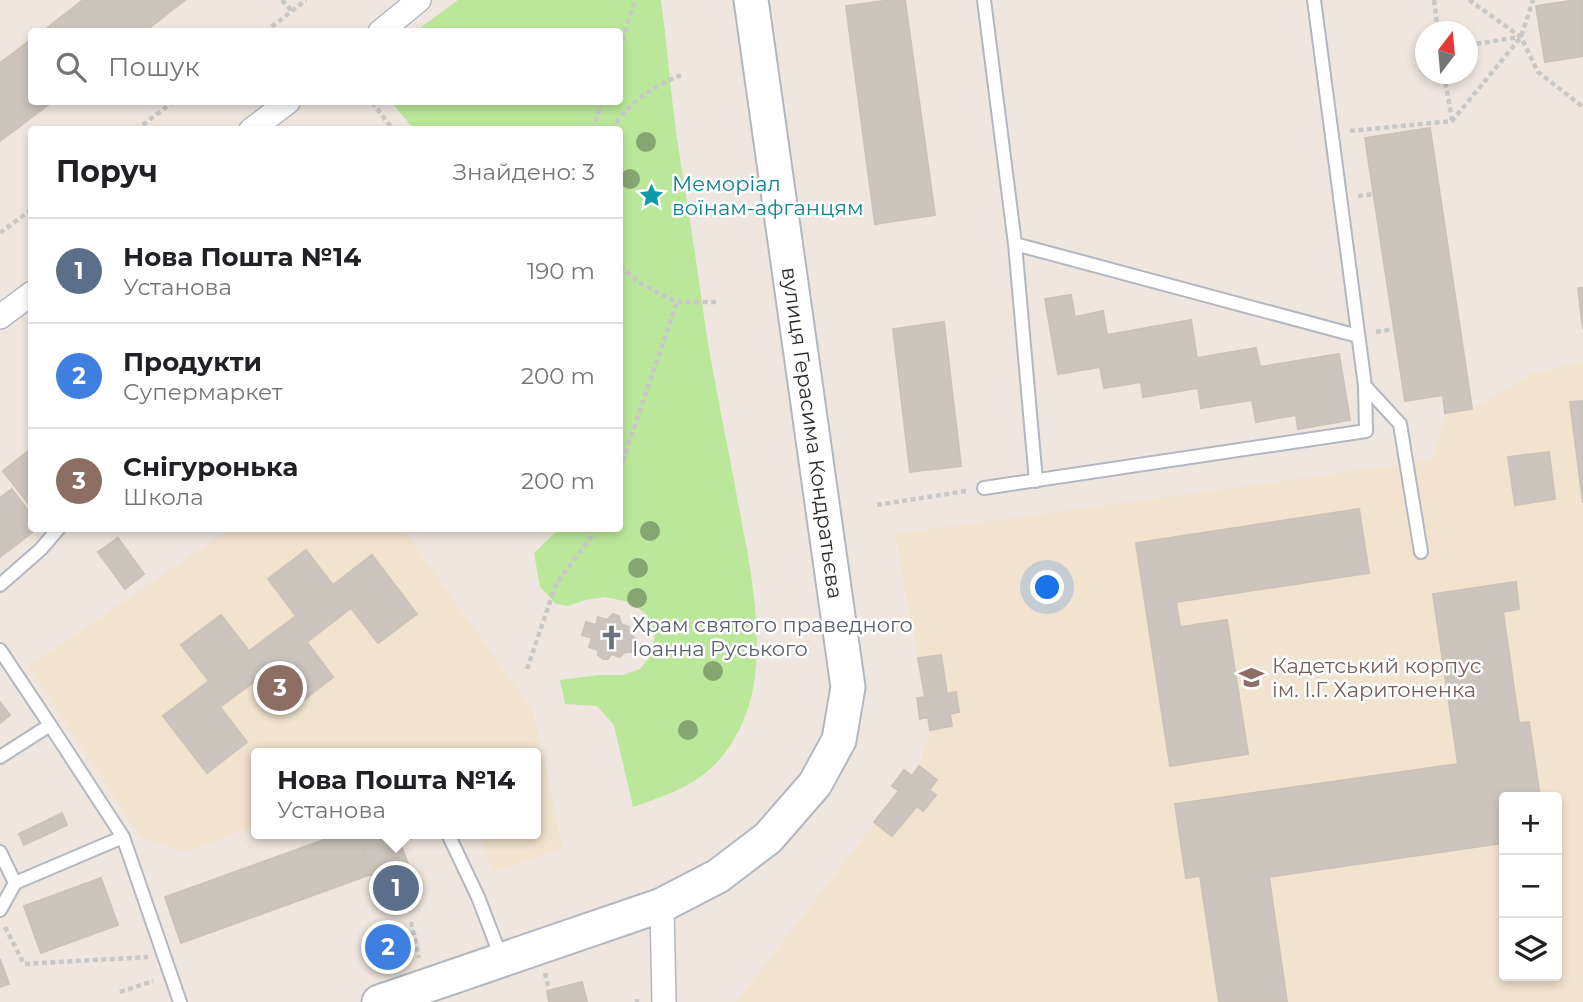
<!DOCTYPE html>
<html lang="uk">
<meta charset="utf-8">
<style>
:root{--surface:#fff;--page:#f2f2f2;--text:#202124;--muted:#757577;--line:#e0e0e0;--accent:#ea580c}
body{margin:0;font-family:Montserrat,sans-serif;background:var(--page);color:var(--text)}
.controls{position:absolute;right:21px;bottom:21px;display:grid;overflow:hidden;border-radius:7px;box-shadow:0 4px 10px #0003}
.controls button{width:63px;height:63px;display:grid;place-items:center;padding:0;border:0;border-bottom:2px solid var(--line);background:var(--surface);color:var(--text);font:35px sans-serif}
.compass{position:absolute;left:1415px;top:21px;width:63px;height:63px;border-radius:50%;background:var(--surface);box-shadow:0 4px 10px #0003;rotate:16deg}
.you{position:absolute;left:1048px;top:588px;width:24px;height:24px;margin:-18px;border:5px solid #fff;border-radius:50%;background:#1a73e8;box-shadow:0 0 0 10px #1a73e833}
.badge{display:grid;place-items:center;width:46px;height:46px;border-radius:50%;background:var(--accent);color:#fff;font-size:23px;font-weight:700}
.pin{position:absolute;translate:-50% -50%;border:4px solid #fff;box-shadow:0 2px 7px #0006}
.popup{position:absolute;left:251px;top:748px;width:290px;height:91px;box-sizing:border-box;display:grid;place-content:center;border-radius:7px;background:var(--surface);filter:drop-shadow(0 2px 5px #0005);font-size:23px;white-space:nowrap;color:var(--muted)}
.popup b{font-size:26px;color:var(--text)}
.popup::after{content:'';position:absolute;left:50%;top:100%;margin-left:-14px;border:14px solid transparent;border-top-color:var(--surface)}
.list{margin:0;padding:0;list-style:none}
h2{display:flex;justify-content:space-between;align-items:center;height:91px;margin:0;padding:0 28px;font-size:30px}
h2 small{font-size:23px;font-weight:400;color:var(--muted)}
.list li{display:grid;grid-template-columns:46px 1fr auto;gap:21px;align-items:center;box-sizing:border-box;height:105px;padding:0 28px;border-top:2px solid var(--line)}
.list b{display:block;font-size:26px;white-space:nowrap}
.list p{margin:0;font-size:23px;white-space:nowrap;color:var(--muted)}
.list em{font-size:23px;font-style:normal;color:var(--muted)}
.icon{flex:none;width:38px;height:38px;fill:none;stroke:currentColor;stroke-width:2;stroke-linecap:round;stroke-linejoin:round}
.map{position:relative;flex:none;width:1583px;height:1002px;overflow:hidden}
.search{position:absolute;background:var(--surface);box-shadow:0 4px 10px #0003;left:28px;top:28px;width:595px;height:77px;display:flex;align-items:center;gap:18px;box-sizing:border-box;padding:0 24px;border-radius:7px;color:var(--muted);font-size:26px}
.panel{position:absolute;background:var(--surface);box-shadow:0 4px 10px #0003;left:28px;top:126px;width:595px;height:406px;border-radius:7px}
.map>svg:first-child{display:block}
</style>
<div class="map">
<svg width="1583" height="1002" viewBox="0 0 1583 1002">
<rect width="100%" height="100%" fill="#efe7df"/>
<path fill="#f1e3ce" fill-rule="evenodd" d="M1583,361V1002H736L899,792L892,786L904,770L912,775L919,766L930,730L928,718L920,719L917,698L925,696L895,534L1433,460L1445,413L1472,409L1534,373ZM1504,797H1557V976H1504Z
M231,529H403L533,711L563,848L494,872L478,834H536V753H256V825L186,852L140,837L28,666Z"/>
<path fill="#bae79a" d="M458,0H661C667,44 670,88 676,132C685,191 695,250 703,310C712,375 727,439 738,503C751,570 772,665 740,728C715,778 683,790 633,807L614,725L597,706L565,704L560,680L599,675H623L640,669L652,654L655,634L646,614L629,602L605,597L585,600L568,606L556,604L540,587L534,553L559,529L620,528V130L414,129L391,102H620V32L416,31Z"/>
<path fill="#cbc5bd" stroke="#cbc3b8" stroke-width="2" d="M83,0H185L144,32H42Z
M891,0H905L935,215L875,224L846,6Z
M1575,0H1583V56L1545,62L1536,6Z
M32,39V102H52L0,141V63Z
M1430,128L1472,409L1445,413L1443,395L1405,401L1365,138Z
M1578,288H1583V330Z
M1071,295L1075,317L1103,311L1107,335L1191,320L1197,358L1256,348L1260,367L1339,354L1350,420L1298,429L1296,415L1256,422L1252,400L1201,408L1198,388L1143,397L1141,382L1104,388L1100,367L1058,374L1045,299Z
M944,322L961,466L910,472L893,329Z
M1583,401V503L1570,402Z
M32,448V505L30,506L3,471Z
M1549,452L1555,499L1515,505L1508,457Z
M12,489L32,516V528H38L0,557V498Z
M1359,509L1369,573L1176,602L1180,627L1227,620L1248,754L1170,766L1136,543Z
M118,538L144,574L125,589L98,552Z
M306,550L333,585L372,555L417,614L378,643L351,608L307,642L333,677L297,705L270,670L220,707L247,742L207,773L163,716L209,681L181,645L221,615L249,651L296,616L268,579Z
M1516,582L1519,609L1503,612L1519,723L1529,722L1540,797H1504V843L1269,877L1287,1002H1219L1200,876L1186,878L1175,804L1458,764L1433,594Z
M613,614L619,616L621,624L629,627L628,630L632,632L631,635L636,639V646L632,652H625L620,657L611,654L608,659H603L598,655V650L589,647L592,638L582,635L586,622L596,625L598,617L607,620Z
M941,655L947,694L956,692L959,712L950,714L952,726L930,730L928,717L920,719L917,698L925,697L918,658Z
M0,702L10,715L0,723Z
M919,766L937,780L929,790L936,795L923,811L917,806L892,836L874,822L899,791L892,786L904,770L912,776Z
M62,813L67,825L24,845L19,834Z
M340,834H358L372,874L181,943L165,897Z
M358,834H397L414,881L379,894Z
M101,878L118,925L41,953L24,906Z
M400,932L406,952L377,962L370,942Z
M0,959L9,984L0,987Z
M582,982L587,1002H549L547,991Z"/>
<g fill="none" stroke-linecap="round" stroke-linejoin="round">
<defs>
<path id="lane" d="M984,0L1015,244L1358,336
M1314,0L1365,386L1400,424L1421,552
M1015,244L1036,481
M984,488L1366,431L1365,386
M0,585L41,549L59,528
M0,650L50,725
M0,757L50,725L123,837
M448,834L478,897L501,957
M0,852L15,883L123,837L180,1002
M0,910L15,883"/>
<path id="street" d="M380,32L419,0
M251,130L288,102
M0,317L32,293
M662,905L664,1002"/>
<path id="secondary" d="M379,1002L662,905L718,876L768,838L815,784L839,740L848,687L751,0"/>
</defs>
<use href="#lane" stroke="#b3b7c1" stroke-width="16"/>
<use href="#street" stroke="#b3b7c1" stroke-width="26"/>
<use href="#secondary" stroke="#b3b7c1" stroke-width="37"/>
<path stroke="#c8c8c8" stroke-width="4.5" stroke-dasharray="5 3.5" stroke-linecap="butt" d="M282,0L292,11
M1434,0L1438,32
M1469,0L1521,37L1538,72L1583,107
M265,32L306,0
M1468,45L1520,37
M620,48L635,0
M1444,74L1452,120
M372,102L393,130
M136,130L173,102
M593,130L602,102
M612,130C627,103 654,86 681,75
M1350,131L1452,121L1521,37L1533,0
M1358,196L1374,194
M0,233L32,209
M620,266L640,283L677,302H717
M1376,332L1394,329
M620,469L677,302
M877,505L966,491
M527,669L556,584L591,537L590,528
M411,922L419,958
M5,927L24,964L148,957
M545,973L548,986
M120,992L153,981
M637,999V1002"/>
<use href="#lane" stroke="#fff" stroke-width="12"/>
<use href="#street" stroke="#fff" stroke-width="23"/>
<use href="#secondary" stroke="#fff" stroke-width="33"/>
</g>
<g fill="#86a671">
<circle cx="646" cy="142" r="10"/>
<circle cx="630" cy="179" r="10"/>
<circle cx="650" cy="531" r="10"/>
<circle cx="638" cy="568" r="10"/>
<circle cx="637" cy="598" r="10"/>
<circle cx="713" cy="671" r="10"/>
<circle cx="688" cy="730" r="10"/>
</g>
<defs>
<symbol id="sight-bare" viewBox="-9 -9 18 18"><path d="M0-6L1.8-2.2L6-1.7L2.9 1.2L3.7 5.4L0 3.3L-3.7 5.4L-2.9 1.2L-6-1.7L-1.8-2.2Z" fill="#0f9aa8" stroke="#fff" stroke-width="2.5" paint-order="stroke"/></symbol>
<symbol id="church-bare" viewBox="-9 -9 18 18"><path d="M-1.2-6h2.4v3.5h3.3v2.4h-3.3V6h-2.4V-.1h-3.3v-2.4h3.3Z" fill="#6b7280" stroke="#fff" stroke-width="2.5" paint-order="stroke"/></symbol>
<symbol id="school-bare" viewBox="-9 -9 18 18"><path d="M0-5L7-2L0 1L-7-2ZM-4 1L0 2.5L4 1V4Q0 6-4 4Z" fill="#8d6e63" stroke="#fff" stroke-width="2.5" paint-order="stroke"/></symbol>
</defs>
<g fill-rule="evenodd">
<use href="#sight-bare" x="634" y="178" width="35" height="35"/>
<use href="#church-bare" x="594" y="620" width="35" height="35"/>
<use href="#school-bare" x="1234" y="660" width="35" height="35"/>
</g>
<g text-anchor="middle" stroke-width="5" stroke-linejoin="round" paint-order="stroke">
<g font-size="21" fill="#0d838f" stroke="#fff" text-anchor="start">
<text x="672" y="191">Меморіал<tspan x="672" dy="24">воїнам-афганцям</tspan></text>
</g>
<g font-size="21" fill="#2d2d2d" stroke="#fff">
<text transform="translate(812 433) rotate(82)" y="7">вулиця Герасима Кондратьєва</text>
</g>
<g font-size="21" fill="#5b616d" stroke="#fff" text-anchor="start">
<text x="632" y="632">Храм святого праведного<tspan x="632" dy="24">Іоанна Руського</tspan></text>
</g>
<g font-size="21" fill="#785e54" stroke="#fff" text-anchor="start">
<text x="1272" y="673">Кадетський корпус<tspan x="1272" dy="24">ім. І.Г. Харитоненка</tspan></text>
</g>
</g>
</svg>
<div class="controls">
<button>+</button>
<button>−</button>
<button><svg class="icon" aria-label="layers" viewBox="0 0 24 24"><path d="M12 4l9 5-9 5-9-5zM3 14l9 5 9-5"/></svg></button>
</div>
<svg class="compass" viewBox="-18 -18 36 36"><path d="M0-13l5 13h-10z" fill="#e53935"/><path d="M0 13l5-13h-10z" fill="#757577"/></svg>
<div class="you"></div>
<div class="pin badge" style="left:396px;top:888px;background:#5c6f8a">1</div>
<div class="popup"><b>Нова Пошта №14</b>Установа</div>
<div class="pin badge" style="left:388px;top:947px;background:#3f7fe0">2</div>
<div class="pin badge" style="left:280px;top:688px;background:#8d6e63">3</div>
<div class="search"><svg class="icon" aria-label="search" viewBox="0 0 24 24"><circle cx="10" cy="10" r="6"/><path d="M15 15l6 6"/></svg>Пошук</div>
<section class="panel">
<h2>Поруч<small>Знайдено: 3</small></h2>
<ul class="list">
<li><span class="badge" style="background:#5c6f8a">1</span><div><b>Нова Пошта №14</b><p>Установа</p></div><em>190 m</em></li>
<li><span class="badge" style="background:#3f7fe0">2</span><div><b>Продукти</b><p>Супермаркет</p></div><em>200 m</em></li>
<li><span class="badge" style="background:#8d6e63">3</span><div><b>Снігуронька</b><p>Школа</p></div><em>200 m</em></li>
</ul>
</section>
</div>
